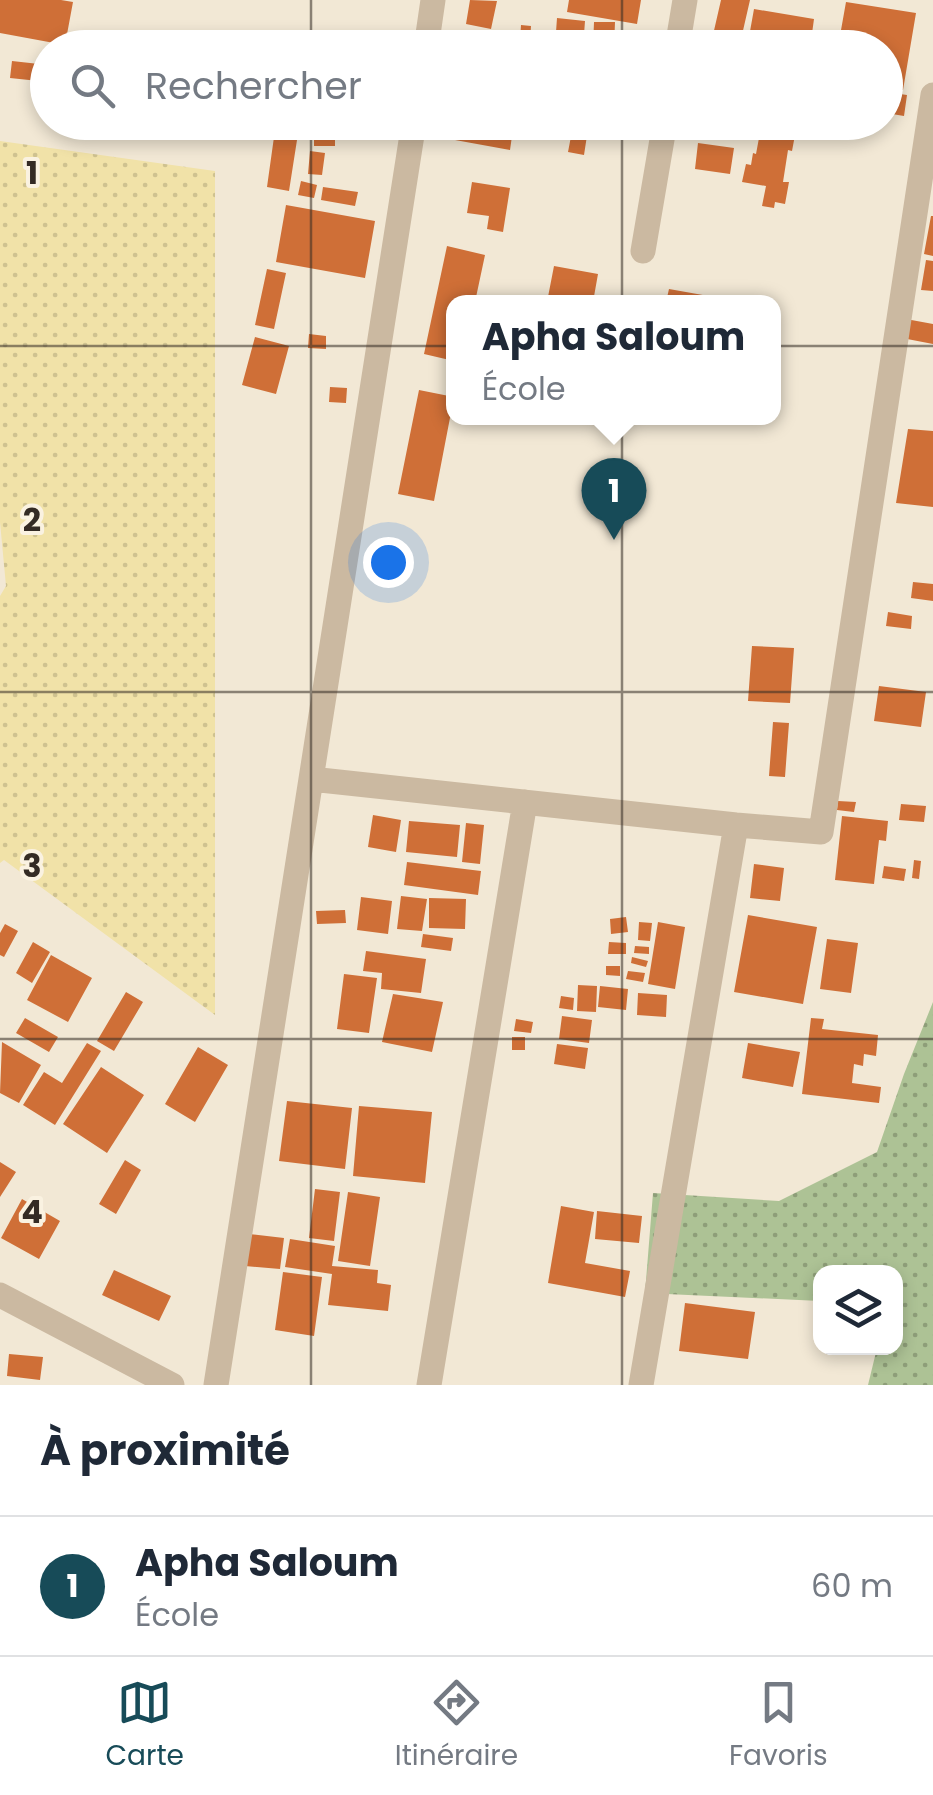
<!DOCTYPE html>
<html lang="fr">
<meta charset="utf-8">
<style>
:root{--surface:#fff;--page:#f2f2f3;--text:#1f2937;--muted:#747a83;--line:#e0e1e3;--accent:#174b58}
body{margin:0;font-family:Poppins,sans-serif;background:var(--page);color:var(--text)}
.controls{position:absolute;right:30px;bottom:30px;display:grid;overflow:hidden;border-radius:20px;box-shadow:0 5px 15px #0003}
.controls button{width:90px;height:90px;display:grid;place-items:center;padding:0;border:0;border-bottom:2px solid var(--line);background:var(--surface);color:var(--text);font:50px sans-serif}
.you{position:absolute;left:388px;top:562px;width:35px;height:35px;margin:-25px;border:8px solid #fff;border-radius:50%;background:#1a73e8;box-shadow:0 0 0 15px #1a73e833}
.badge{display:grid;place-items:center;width:65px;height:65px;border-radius:50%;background:var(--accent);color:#fff;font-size:32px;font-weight:700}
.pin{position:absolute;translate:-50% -82px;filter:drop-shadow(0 2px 5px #0008)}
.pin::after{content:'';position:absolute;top:52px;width:35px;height:30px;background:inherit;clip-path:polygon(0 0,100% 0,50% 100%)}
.popup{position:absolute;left:446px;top:295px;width:335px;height:130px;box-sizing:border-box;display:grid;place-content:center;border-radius:20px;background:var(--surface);filter:drop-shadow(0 2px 8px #0005);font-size:32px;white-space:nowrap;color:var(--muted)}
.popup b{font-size:38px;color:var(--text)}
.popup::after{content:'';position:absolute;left:50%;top:100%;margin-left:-20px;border:20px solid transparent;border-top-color:var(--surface)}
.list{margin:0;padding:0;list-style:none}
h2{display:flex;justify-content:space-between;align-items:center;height:130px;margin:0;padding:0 40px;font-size:42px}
h2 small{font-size:32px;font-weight:400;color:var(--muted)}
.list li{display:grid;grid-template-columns:65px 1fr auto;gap:30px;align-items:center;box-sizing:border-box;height:140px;padding:0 40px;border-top:2px solid var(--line)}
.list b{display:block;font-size:38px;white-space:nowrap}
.list p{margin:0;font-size:32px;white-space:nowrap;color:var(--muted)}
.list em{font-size:32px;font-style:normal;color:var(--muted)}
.icon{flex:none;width:55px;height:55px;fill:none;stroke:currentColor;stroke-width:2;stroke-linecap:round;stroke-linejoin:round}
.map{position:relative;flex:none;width:933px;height:1385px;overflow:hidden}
.search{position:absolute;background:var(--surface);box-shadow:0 5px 15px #0003;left:30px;right:30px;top:30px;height:110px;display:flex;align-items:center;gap:25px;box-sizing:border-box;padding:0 35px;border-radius:55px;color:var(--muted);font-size:38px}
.sheet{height:270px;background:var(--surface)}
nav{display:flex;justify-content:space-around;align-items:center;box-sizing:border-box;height:140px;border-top:2px solid var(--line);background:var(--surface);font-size:28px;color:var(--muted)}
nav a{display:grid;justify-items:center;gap:5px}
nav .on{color:var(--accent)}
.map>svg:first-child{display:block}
</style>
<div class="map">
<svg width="933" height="1385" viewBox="0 0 933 1385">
<defs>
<pattern id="grass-dots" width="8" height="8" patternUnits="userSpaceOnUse" patternTransform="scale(2.5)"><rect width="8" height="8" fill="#adc295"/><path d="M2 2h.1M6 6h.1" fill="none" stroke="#8e9e79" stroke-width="1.8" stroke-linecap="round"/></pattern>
<pattern id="sand-dots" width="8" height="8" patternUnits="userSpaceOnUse" patternTransform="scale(2.5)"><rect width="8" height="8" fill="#f1e2a8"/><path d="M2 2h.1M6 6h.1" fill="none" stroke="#cfc290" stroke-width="1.8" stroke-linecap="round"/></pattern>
</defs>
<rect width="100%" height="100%" fill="#f2e8d5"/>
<path fill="url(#grass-dots)" d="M933,1002V1385H868L877,1348H896V1272H820V1301L645,1293L653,1193L779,1201L877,1152L904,1074Z"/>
<path fill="url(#sand-dots)" d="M0,141L215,171V1015L4,860L0,863V596L6,586L0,522Z"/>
<path fill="#cf6f37" d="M0,0H61L73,2L65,45L0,33Z
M470,0L497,1L491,29L466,24Z
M569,0H641L637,24L567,12Z
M721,0H750L739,48H710Z
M846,2L916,13L903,90L886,87V48L838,47Z
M754,9L814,19L810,48H747Z
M557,18L585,21L583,48L555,46Z
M594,22H615L614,48H593Z
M521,25L531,26L530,41L520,40Z
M12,61L48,65V82L10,78Z
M886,92L907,95L904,116L886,113Z
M458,122H514L510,150L455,140Z
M700,122H720L719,131L699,128Z
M762,122H791L789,134L795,135L792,151L788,150L783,182H789L785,204L775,202L774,208L762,206L766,186L742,182L746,164L751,165L753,153L756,154Z
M573,126L588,129L584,155L568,152Z
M314,132H335V146H314Z
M274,137L297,140L289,191L267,187Z
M698,143L734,148L730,174L695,169Z
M310,151L325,153L322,175L308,174Z
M301,181L317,185L314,198L298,195Z
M472,182L510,188L503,232L487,229L489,216L467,213Z
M323,187L358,192L355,206L321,200Z
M286,205L375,221L365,278L276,262Z
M931,216H933V256L924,254Z
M447,246L485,255L475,302H454V361L424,354Z
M926,260L933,261V291L921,290Z
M554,266L598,274L593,302H547Z
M267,269L286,273L274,329L255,325Z
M669,289L714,297L713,302H666Z
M906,319L933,324V344L902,338Z
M309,334L326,336V349L308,348Z
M255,337L289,346L276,394L242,385Z
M330,387L347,388L346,403L329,402Z
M419,390L454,397L434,501L398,494Z
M908,429L933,431V507L896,503Z
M913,582L933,584V601L911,598Z
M888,612L912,616L911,629L886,626Z
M752,646L794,648L790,703L748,701Z
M879,686L926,692L921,727L874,721Z
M773,722L789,723L785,777L769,776Z
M838,801L856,802L854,812L837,810Z
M901,804L926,806L924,822L899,820Z
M373,815L401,820L396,852L368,847Z
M842,816L888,821L886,841L879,840L874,884L835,880Z
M409,821L460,825L457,857L406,852Z
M466,823L484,825L480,864L462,862Z
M914,860L921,861L919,879L912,878Z
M407,862L481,871L478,895L404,885Z
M754,864L784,868L780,901L750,898Z
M884,866L906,869L904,881L882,878Z
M401,896L427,899L422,931L397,929Z
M361,897L392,901L388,934L357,930Z
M429,898L466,899L465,929L429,928Z
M345,910L346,923L317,924L316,911Z
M748,915L817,927L803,1004L734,992Z
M626,917L628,932L611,934L610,919Z
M639,922L652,923L650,941L638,940Z
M658,922L685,927L675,989L648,984Z
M5,924L18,931L4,957L0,955V933Z
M423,934L453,938L451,951L421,947Z
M827,939L858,943L851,993L820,989Z
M33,942L50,952L32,983L16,973Z
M609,942L626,943V954H608Z
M635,946L649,947V954L634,953Z
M366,951L426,959L421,993L381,989L382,973L363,971Z
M51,955L92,978L68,1022L27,1000Z
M632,957L648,961L646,967L631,963Z
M606,966H620V976L606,975Z
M628,971L645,973L643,982L626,979Z
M344,974L377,978L369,1033L337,1029Z
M578,985L597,986L596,1012L577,1011Z
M600,986L628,989L626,1010L598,1007Z
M126,992L143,1002L114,1051L97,1041Z
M638,993L667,995L666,1017L637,1015Z
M393,994L443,1002L432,1052L382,1042Z
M561,996L574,998L573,1010L559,1008Z
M562,1016L592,1020L589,1043L559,1039Z
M25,1018L58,1037L49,1052L16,1033Z
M811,1018L824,1019L822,1029L878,1035L876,1056L864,1054L863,1066L854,1064L852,1083L881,1087L879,1103L802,1094Z
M516,1019L533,1022L531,1033L514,1031Z
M512,1037H525V1050H512Z
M2,1042L41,1065L19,1103L0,1093Z
M87,1043L101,1051L55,1125L23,1105L44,1072L62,1083Z
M748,1043L800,1052L793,1087L742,1078Z
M557,1044L588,1048L585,1069L554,1064Z
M198,1047L228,1065L195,1122L165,1104Z
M101,1067L144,1095L107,1153L63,1124Z
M287,1101L352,1108L345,1169L279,1161Z
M359,1106L432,1112L425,1183L353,1176Z
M125,1160L141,1170L116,1214L99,1204Z
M0,1162L16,1172L0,1197Z
M315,1189L340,1192L334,1241L309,1238Z
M348,1192L380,1197L370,1266L338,1261Z
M22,1199L60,1221L39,1259L1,1238Z
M561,1206L594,1212L585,1263L630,1271L625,1297L548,1283Z
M597,1211L642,1216L639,1243L595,1239Z
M249,1234L284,1238L280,1269L245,1266Z
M290,1239L335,1246L332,1266L378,1270L377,1283L391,1285L388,1311L328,1305L332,1274L285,1267Z
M114,1270L171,1296L159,1321L102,1295Z
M283,1272L322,1277L314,1336L275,1330Z
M685,1303L755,1312L748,1359L679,1351Z
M9,1354L43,1357L40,1380L7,1376Z"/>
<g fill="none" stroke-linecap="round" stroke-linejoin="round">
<path stroke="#cbb9a1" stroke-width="25" d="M426,48L433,0
M677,48L685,0
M643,251L665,122
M311,779L736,825L821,832L933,95
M0,1295L172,1385
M216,1385L414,122
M429,1385L525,802
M641,1385L736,825"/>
</g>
<path fill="none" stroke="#342b24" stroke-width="2.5" stroke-opacity="0.55" d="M311,0V48M622,0V48M311,122V1385M622,122V1385M0,346H933M0,692H933M0,1039H933"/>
<g font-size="32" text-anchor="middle" font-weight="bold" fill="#342b24" stroke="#faf2e1" stroke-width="8" stroke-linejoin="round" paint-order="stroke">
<text x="32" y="184">1</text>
<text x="32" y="531">2</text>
<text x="32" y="877">3</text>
<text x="32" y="1223">4</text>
</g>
</svg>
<div class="controls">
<button><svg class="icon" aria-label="layers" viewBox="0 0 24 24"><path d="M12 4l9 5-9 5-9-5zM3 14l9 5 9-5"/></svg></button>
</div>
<div class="you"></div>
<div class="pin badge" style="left:614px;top:540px">1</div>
<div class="popup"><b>Apha Saloum</b>École</div>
<div class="search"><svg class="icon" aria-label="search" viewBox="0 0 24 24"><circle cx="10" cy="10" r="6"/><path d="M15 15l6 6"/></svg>Rechercher</div>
</div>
<section class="sheet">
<h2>À proximité<small></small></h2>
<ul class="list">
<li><span class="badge">1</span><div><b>Apha Saloum</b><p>École</p></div><em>60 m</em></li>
</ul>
</section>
<nav>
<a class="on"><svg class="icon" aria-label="map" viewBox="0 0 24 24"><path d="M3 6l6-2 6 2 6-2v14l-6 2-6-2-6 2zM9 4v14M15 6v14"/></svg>Carte</a>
<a><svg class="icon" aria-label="directions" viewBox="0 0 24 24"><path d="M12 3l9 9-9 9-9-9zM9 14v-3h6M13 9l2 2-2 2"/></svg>Itinéraire</a>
<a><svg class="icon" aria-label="saved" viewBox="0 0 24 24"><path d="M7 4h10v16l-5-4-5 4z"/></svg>Favoris</a>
</nav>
